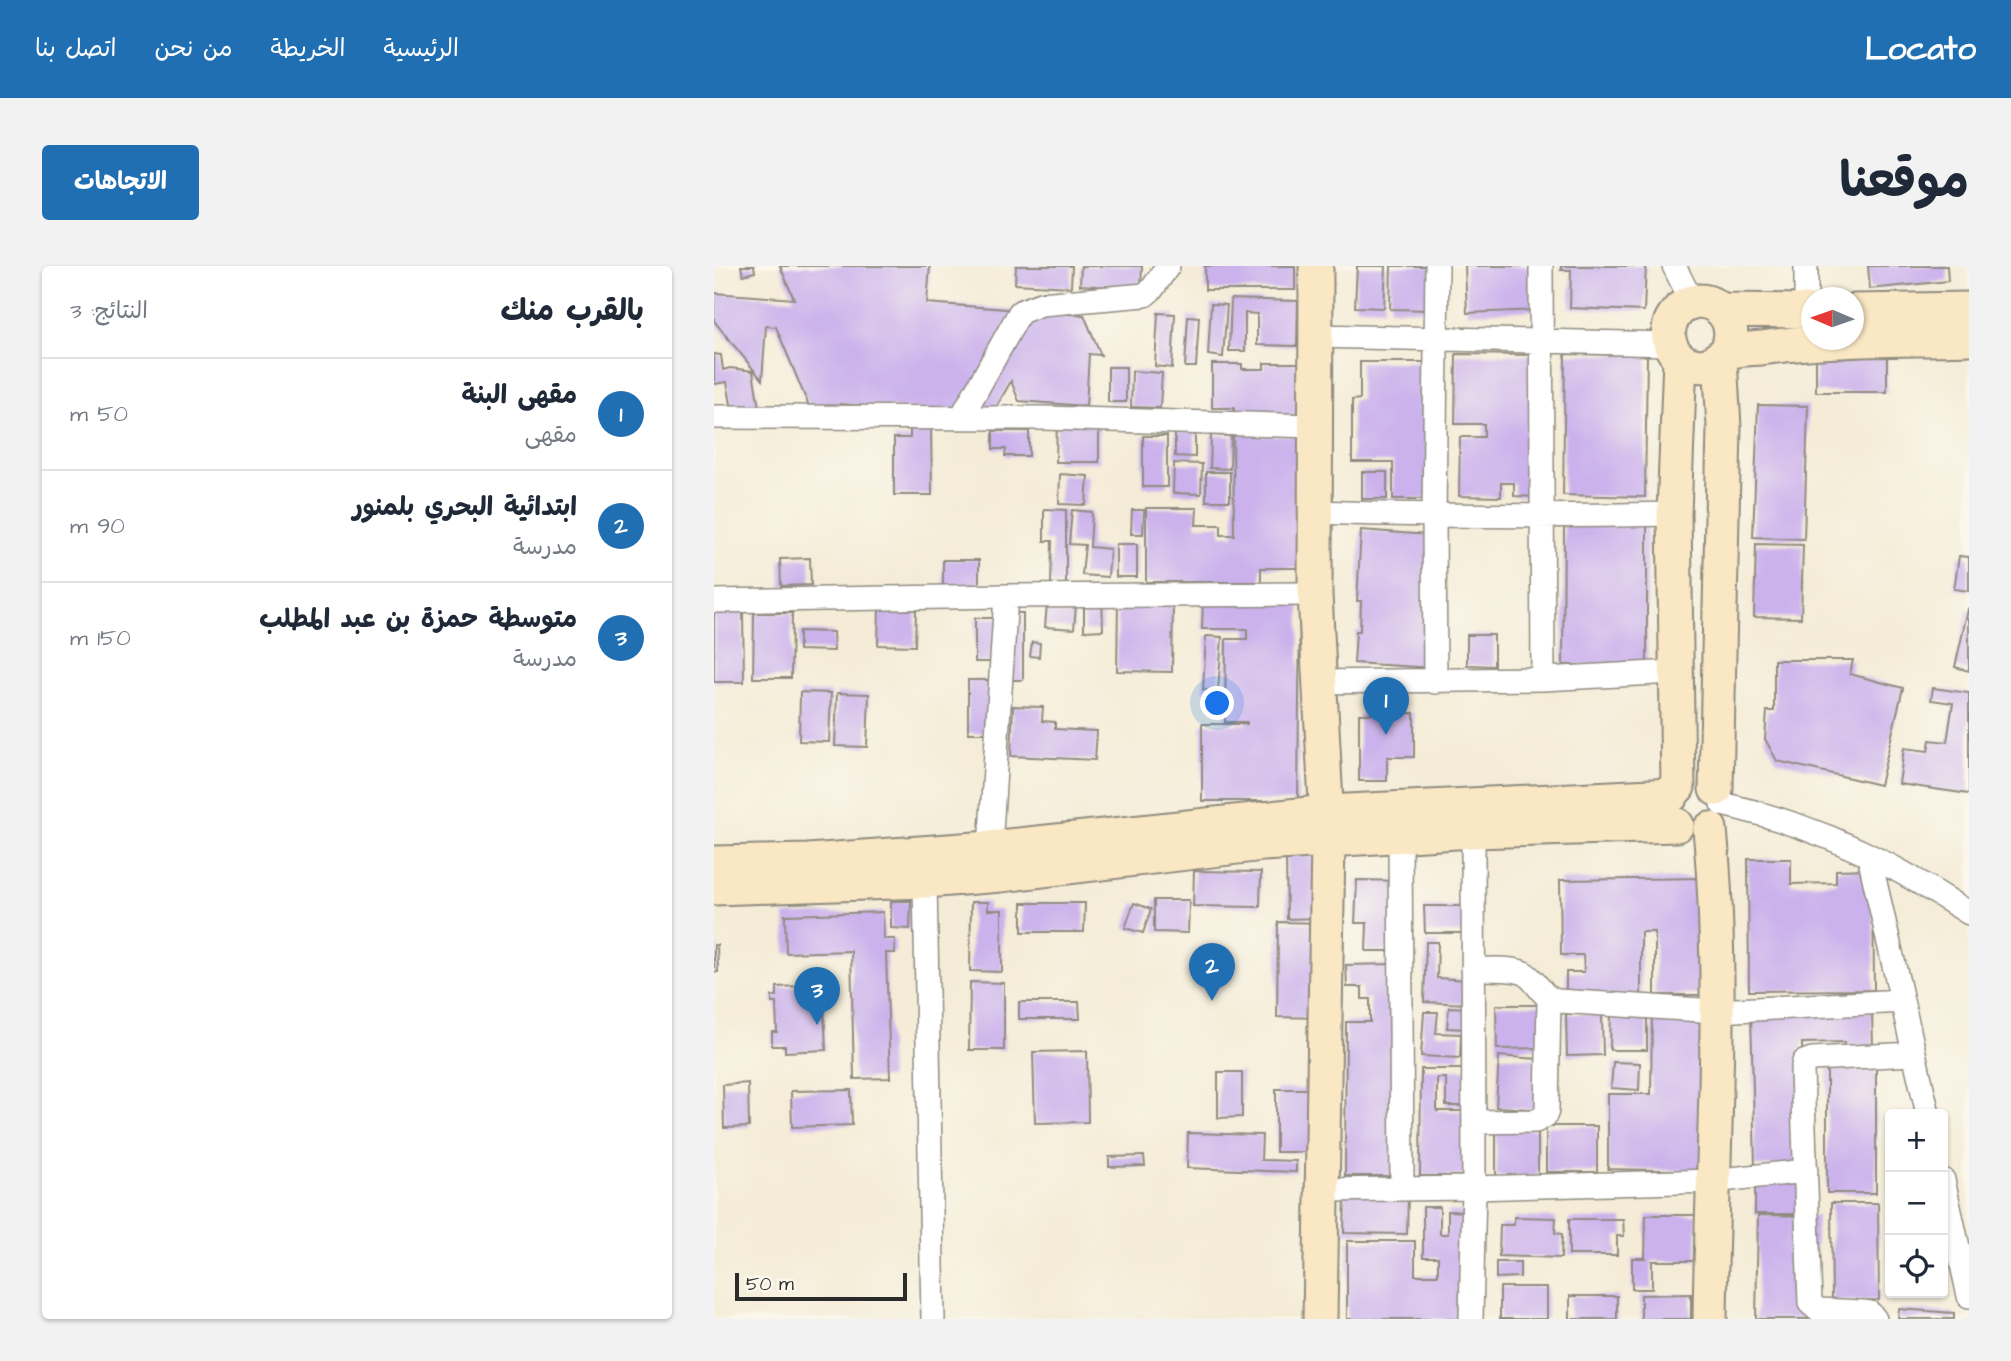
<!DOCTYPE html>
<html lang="ar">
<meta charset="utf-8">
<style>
:root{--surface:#fff;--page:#f2f2f3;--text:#1f2937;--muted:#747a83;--line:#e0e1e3;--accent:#1f6fb2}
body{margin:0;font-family:"Architects Daughter","Playpen Sans Arabic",sans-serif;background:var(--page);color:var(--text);direction:rtl}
.controls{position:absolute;right:21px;bottom:21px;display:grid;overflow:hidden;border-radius:7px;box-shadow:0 2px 5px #0004}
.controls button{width:63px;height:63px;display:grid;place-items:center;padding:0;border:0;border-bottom:2px solid var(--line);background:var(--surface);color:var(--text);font:35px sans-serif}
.compass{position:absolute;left:1087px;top:21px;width:63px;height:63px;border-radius:50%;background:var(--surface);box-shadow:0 2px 5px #0004;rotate:272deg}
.scale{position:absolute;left:21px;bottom:18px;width:172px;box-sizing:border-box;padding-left:7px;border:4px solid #2b2b2b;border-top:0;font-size:19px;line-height:24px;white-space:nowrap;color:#2b2b2b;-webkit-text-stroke:5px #fbf7ec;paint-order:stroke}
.you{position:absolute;left:504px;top:438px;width:24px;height:24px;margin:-18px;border:5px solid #fff;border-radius:50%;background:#1a73e8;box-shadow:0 0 0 10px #1a73e833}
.badge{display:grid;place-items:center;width:46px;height:46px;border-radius:50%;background:var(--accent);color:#fff;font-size:23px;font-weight:700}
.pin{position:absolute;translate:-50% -58px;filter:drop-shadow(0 2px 4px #0008)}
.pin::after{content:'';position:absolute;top:37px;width:24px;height:21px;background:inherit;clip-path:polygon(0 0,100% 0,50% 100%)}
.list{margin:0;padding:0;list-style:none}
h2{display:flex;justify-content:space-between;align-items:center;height:91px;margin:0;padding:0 28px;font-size:30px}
h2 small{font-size:23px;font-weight:400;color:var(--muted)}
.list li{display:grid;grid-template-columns:46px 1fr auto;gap:21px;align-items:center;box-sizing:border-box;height:112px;padding:0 28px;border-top:2px solid var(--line)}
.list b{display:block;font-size:26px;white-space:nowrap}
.list p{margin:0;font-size:23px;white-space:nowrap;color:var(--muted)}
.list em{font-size:23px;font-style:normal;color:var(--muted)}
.icon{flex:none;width:38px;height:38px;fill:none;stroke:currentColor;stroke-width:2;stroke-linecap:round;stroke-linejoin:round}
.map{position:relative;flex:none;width:1255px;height:1053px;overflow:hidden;direction:ltr;border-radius:7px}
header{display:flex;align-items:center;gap:42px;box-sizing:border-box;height:98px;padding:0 35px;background:var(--accent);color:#fff}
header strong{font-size:33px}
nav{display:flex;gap:38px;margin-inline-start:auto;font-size:24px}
.intro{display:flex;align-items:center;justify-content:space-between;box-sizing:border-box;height:168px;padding:0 42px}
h1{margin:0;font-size:49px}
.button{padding:18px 32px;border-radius:7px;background:var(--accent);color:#fff;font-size:24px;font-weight:700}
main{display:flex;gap:42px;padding:0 42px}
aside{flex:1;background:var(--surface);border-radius:7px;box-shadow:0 2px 5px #0004}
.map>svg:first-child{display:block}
</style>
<header>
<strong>Locato</strong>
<nav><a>الرئيسية</a><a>الخريطة</a><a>من نحن</a><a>اتصل بنا</a></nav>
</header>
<div class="intro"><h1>موقعنا</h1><a class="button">الاتجاهات</a></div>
<main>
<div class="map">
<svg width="1255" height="1053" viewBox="0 0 1255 1053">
<rect width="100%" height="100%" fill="#fbf7ec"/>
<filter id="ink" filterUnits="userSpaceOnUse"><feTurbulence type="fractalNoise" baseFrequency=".0143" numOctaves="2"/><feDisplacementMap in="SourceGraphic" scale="14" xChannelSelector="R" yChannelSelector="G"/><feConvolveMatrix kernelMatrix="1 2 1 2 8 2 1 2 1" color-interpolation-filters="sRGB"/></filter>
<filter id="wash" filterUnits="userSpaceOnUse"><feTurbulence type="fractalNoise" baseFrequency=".00686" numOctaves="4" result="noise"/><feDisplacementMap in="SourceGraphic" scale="28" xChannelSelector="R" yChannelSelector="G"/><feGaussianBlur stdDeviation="1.57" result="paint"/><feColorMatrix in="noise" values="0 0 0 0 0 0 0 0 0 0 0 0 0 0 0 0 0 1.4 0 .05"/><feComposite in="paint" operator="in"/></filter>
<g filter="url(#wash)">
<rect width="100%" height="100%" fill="#f4ecd7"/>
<g id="blocks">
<path fill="#cbb2ec" d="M27,0H40L41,6L29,9Z
M66,0H216L213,37L370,49L387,89L375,88L372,140L305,135L297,115L270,163L271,149L126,138V146L96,143L62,61L52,60L48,114L0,55V27L80,33Z
M302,0H358L357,21L301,18Z
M367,0H428L427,23L366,19Z
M491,0H581V24H491Z
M643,0H672L670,42L641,41Z
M677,0H718L717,44L676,43Z
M751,0H825L827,44L753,47Z
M847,0H932L930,45L856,42L857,4H847Z
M1154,0H1233L1234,15L1156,23Z
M517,33L584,35L583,80L543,79V48L531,47V85H515Z
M497,38L513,39L509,91L494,89Z
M444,47L461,48L458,102L441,100Z
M474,50L485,51L482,101H471Z
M0,88L7,89L9,104L16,102L39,105L46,148L18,144L13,116L0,118Z
M742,88L825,89L829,231L800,230V217H787V231L745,230L746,171H770V158H741Z
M851,88L933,89L931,231L849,229Z
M1173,89V126H1102V90Z
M646,96H721L722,233H679V196H638V134L646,133Z
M550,97H589L588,151L519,150L520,142H498V98H528V103H550Z
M394,101H412V136H394Z
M418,105L448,107L446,142L417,141Z
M1044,139L1094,140L1090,273L1039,271Z
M343,154H385V196H342Z
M519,160H544V170H586L585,302H547V316H432V242H483L482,259H507V269H520Z
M196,161H217L218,229H180V172H196Z
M279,165H315V190H291L292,183H279Z
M461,166H481V191L461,190Z
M497,169L517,170L516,203L496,202Z
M429,170H453V221H429Z
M460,197L488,198L487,228L459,227Z
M492,206H516V235H492Z
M648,206H673V233H648Z
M346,208L374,210L372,239L345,238Z
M330,243L352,244V319H337L338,275H330Z
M358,244L378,246L376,281L396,283L394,311L368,309L371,279L355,278Z
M418,244H430L429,268H417Z
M850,260H933V399H849Z
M647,264L727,270L718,402L640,397L642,365H646L647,335H643Z
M402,278H423V311H402Z
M1042,278L1089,279L1087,352L1040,351Z
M1245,290L1255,291V325L1240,323Z
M96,292L97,319L67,320L66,293Z
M229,294H265V322H229Z
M370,329H388L389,364L370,365Z
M489,332H586L584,535H488V458H533V456H511L512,373H533V363H488Z
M404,334L459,335L458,406L403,405Z
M333,337L362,339L360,363L331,361Z
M165,343L202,344L201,380L164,379Z
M1254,343L1255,344V405L1241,401Z
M29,344L30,416H0V345Z
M40,347H78L77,412H39Z
M298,347H309V414H294V396H261V352H298Z
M85,365L119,366L120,385L85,384Z
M753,369H780V400L753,399Z
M492,370L508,371L504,425L489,424Z
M318,376L326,377L325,391L316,390Z
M1060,394H1139L1136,408L1189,422L1166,519L1063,495L1051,473L1053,445H1060Z
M254,414H282L289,467H254Z
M1219,422L1255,427V528L1185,518L1190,482L1214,485L1216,474L1233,476L1239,437L1217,434Z
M86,426L117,427L115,476L85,475Z
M123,427L155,428L153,481L121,480Z
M299,440L329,441L328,455L341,456V463L383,465L381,494L297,490Z
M700,447V491H673V515H645V448Z
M608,589V652L573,653L572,590Z
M1034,593H1077V618L1122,617V604L1159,603L1160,724L1035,725Z
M480,605L547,606L546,641L479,640Z
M992,612L993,729H941V666H927V729L852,730V706H870L869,689H847L846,614Z
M643,614L689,615L687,685H652L653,657H641Z
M440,634H475L474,667L440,666Z
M177,635H197L196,663L177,662Z
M257,636H274V644H288V706L256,705Z
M308,637H371L370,666H308Z
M420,637L437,643L429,667L411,662Z
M710,640H755V667H711Z
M169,646L170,673H181V687H172L176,812L140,813L137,685L72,687L71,649Z
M564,656L609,657L608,752L563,751Z
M712,676H724L723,712L755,714L754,738L710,736Z
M0,679H3L4,706H0Z
M681,698L692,910H631L632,756H656V733H648V721H633L632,699Z
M256,716L290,717V784H255Z
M109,719L112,784L71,786V780H58V766H63L62,737H58V730H63V721Z
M305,736H365L366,753H305Z
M782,739H831V782L783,783Z
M735,741L753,742L751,763L733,762Z
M897,745L933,746V784H896Z
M1158,745L1159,781H1130V776L1088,777L1091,899L1041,900L1037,748Z
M710,746H724L722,767L747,768L746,792L707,790Z
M938,746H992L991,905L894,903V828H937Z
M852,748H888L889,789L853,790Z
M373,785L374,856L321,857L319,786Z
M785,790L837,794L834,844L782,841Z
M899,796L926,797L925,824L897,822Z
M1113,802H1162V927H1113Z
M707,803H759V840H732V812H723V845H751V910H706Z
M504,806H528V851L504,852Z
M34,817L35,861L10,862L9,819Z
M562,823H601L600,886H562Z
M137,824L138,859L78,861L77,825Z
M832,860H883V906H832Z
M782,863H824V910H782Z
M474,867L548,869L547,894L582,895V906L473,902Z
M430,890L431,900L395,901V891Z
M1041,912L1086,913V948H1041Z
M631,927L694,929L693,968L630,967Z
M1117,937H1164L1165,1034L1118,1035Z
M709,941H726V968H734V945L758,946V1053H633V975H701V1009H724V991H709Z
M932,949H983L982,995H938V1023H918V992H931Z
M1044,949L1103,950L1098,1053H1042Z
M800,951L842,952L841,967L848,968L847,992L785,990L786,959H800Z
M855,953H909L910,970H903V989H855Z
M782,996H806V1011L782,1012Z
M786,1021H833V1053H786Z
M977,1028V1053H927V1029Z
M856,1030H903V1053H856Z
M1185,1043L1240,1047V1053H1184Z"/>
</g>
</g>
<g filter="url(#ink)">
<use href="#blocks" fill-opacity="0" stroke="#908c81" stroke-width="2"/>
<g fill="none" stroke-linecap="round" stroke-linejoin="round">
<defs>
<path id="street" d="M827,0L829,413
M960,0L978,36
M1092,0V45
M601,70L956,78
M0,151L330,152L600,160
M247,152L306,46L327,38L431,29L438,23L454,0
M601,246C721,250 840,251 960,248
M0,335L292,330
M605,416L829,413L961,406
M721,416L720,250L723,0
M1008,538C1066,551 1123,572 1176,600C1203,614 1229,631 1255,647
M686,570L688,923
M276,582L292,330L601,328
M1155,590L1214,848
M211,615L219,1053
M759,703C774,704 797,701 810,707C824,715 827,732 844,735L1003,745L1188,735
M760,856L822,855L831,850L833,845L835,733
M1229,914L1255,1030
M608,924L760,922L998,915L1092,905
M757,1053L760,922L759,565
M1161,1053L1156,1047L1149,1046L1104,1044L1096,1037L1088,805L1090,796L1098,793L1200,788"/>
<path id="secondary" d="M602,0L601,328L614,576L606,1053
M1008,44L1098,45
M1140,45L1255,43
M1012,86C1032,48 984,15 960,50C948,67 957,92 976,98C999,105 1001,90 1015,86C1024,83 1036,83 1047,82C1116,72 1185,74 1255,72
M964,521L960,248L966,92
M1002,523L1010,161L1006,93
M996,563C1011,725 998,890 996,1053
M0,597L94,595L276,582L613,546L958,529
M0,622L211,615L287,609L549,578L759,565L963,559"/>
</defs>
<use href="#street" stroke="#908c81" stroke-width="26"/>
<use href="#secondary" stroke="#908c81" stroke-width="37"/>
<use href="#street" stroke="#fff" stroke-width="23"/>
<use href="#secondary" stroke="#fae7c3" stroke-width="33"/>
</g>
</g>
</svg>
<div class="controls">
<button>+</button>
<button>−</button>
<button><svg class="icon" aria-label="locate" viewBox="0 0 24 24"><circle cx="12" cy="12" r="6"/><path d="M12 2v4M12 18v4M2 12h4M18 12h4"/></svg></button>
</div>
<svg class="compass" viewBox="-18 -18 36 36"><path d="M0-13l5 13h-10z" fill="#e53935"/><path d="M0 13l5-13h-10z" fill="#747a83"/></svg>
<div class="scale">50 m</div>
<div class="you"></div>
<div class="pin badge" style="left:672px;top:469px">1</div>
<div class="pin badge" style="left:498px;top:735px">2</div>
<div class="pin badge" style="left:103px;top:759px">3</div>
</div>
<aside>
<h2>بالقرب منك<small>النتائج: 3</small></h2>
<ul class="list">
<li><span class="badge">1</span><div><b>مقهى البنة</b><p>مقهى</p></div><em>50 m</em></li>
<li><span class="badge">2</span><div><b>ابتدائية البحري بلمنور</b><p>مدرسة</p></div><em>90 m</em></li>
<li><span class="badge">3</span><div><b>متوسطة حمزة بن عبد المطلب</b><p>مدرسة</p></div><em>150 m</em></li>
</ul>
</aside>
</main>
